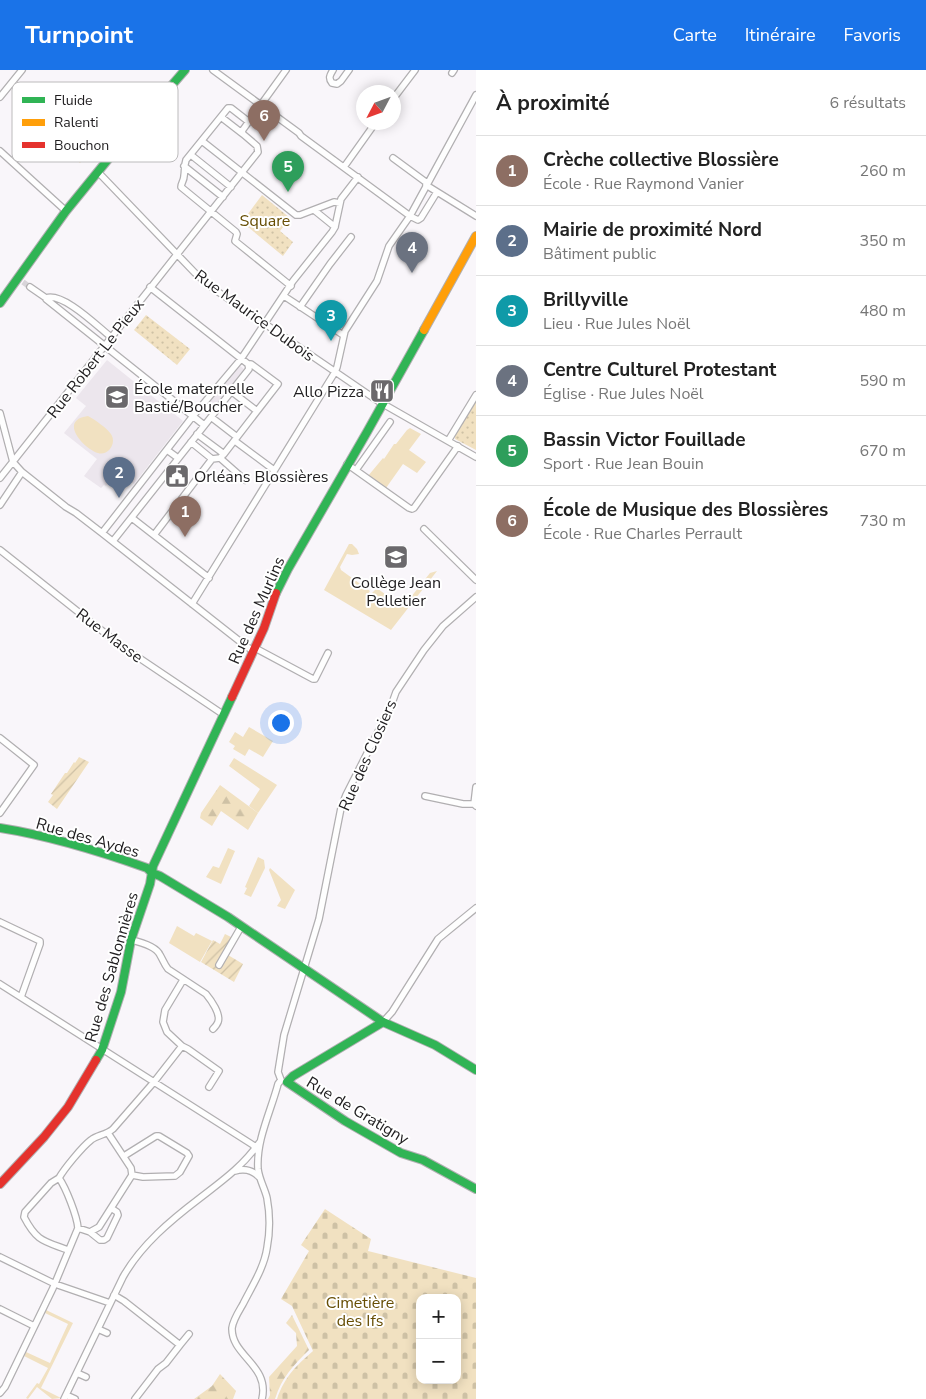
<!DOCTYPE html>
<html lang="fr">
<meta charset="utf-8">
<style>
:root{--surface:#fff;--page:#f2f2f2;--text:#222;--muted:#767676;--line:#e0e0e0;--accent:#1a73e8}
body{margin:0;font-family:"Nunito Sans",sans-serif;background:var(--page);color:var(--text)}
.controls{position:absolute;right:15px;bottom:15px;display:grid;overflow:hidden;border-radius:10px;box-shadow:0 2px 12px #0003}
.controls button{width:45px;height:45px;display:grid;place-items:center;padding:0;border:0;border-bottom:1px solid var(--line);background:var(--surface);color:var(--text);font:25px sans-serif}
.compass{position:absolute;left:356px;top:15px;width:45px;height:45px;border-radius:50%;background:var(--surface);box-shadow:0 2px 12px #0003;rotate:229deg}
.you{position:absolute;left:280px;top:652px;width:18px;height:18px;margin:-12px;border:4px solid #fff;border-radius:50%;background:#1a73e8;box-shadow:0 0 0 8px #1a73e833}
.badge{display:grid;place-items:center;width:32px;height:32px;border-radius:50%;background:var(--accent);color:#fff;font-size:16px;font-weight:700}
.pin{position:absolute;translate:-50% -41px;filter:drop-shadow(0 1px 2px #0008)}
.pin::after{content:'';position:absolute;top:26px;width:18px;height:15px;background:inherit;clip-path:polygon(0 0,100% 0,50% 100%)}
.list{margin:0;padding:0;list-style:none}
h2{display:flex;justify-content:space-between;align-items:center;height:65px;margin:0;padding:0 20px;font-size:21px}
h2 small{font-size:16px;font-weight:400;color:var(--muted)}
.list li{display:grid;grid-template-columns:32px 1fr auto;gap:15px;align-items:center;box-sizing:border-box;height:70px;padding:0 20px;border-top:1px solid var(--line)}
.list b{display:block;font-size:19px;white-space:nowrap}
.list p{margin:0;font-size:16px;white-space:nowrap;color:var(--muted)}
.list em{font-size:16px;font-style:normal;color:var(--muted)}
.map{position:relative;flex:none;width:476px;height:1329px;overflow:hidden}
header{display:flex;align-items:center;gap:30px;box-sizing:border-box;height:70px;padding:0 25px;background:var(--accent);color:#fff}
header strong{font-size:24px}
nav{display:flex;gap:28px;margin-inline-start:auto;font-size:18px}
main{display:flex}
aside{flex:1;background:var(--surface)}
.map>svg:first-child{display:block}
</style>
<header>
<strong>Turnpoint</strong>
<nav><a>Carte</a><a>Itinéraire</a><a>Favoris</a></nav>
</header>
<main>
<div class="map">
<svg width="476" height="1329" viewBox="0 0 476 1329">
<defs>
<pattern id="forest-firs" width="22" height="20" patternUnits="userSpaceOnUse" patternTransform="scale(1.25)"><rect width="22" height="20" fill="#f1e1c1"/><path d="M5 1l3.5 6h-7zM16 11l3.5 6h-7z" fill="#cec1a5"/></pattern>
<pattern id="cemetery-stones" width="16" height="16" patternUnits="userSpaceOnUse" patternTransform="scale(1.25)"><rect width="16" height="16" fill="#f1e1c1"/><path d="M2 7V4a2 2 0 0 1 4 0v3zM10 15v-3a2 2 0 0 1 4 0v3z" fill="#cec1a5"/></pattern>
<pattern id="park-dots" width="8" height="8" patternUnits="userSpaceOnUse" patternTransform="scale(1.25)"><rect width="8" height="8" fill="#f1e1c1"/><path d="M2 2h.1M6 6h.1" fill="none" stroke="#cec1a5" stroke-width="1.8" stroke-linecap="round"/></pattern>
<pattern id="garden-furrows" width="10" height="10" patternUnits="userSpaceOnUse" patternTransform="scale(1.25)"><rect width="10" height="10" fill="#f1e1c1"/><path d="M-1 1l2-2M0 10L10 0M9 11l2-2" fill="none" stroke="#cec1a5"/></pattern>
</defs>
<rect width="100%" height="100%" fill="#f9f6fa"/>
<path fill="#ece6ed" d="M107,290L183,351L134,414L122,404L119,409L114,405L106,416L104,415L101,418L84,406L97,389L64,363L86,336L76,328Z
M239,295L244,299L212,340L207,335Z"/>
<path fill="#f1e1c1" d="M78,69L93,81L90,85L85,83L84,88L80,93L67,82Z
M88,346C94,349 110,360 112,366C116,375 107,386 98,383C83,378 58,350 88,346Z
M410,358L421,364L409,380L426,392L417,403L403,394L386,418L368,406L383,388L384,389L394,374H396L407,360Z
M349,474H352L357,479L359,484L352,485L347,484L340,497L341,500L370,521L367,525L369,526L375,520L378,519L403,537L430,503L437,501L391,560L324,520Z
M249,657L273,671L263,687L249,679L245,686L233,679L235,676L229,672L235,662L243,667Z
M234,688L277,715L258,743L249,736L260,719L229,696Z
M228,778L235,781L221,814L206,807L213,796L219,798Z
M258,787L264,790L265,798L251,827L244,824L247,818L245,817Z
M270,798L295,820L285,839L277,836L281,830L269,800Z
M177,856L194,866L196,863L212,871L200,892L169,873Z
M46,1240L73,1253L41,1318L61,1328L52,1329L37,1317L28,1329L26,1328L37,1313L39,1314L48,1298L24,1286L26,1282L50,1293L68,1254L45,1243Z"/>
<path fill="url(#forest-firs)" d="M220,715L258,743L248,760L221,741L212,756L200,748L201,743Z
M292,1245L309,1280C293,1296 282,1307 275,1329H268L270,1325L269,1307L297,1276L296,1263L286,1253Z
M220,1304L236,1321L233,1329H194L212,1316Z"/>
<path fill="url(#cemetery-stones)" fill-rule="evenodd" d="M325,1139L371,1169L368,1181L476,1208V1329H277C285,1306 296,1296 313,1281L292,1236L281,1229L309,1181L301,1175ZM420,1228H457V1310H420Z"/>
<path fill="url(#park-dots)" d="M262,125L290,148L280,161L293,172L283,186L242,152Z
M146,245L190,279L177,295L134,260Z
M476,329V380L455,369V363Z"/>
<path fill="url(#garden-furrows)" d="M79,687L89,692L57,739L48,732L53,725L51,724L65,703H67L74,692L75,693Z
M225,864L233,868L234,874L228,885L243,894L234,912L201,892L213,870L220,874Z"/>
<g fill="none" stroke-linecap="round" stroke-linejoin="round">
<path stroke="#d8d5d9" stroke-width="5.5" stroke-dasharray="5.5 3" stroke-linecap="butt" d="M23,212L30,217"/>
<defs>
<path id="street" d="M213,0L299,63L301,66L410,146L418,150L421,148L437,122
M333,0C330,5 328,8 332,13L337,14L341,11L349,0
M452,3L454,0
M0,27L22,0
M393,29L415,0
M221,47L243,64
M249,52L231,38H228L186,90C184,96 185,100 184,106C184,111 181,113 181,117L236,162L237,164L235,171L291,216
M202,71L296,145H300L334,132L340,133
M0,81L66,141
M191,85L231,117
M393,88L427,113
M184,96L223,127
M344,97L376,52
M98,102L195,203L211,217L378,331L476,387
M426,115L476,146
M314,140L335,157
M30,217L46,228V229L204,355
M150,217L248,294H251L278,314L224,384L220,388L212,389L154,465
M284,226L343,265
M46,228C63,222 97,256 111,267
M300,237L330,194L351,167
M231,321L257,341
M0,343L13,392L22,402L66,437L76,443L102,463L247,577L254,581
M211,347L237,367
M197,364L224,384
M235,371L274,400
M448,371L476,325
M191,372L212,389
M167,380L178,388
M220,388L245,410
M347,394L409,438L412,439L414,438L458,376
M356,400L390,352
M0,408L258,82L257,76L243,64L242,61L286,0
M0,435L22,402
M132,448L209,508
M424,459L476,510
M102,463L193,346L241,289L293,211L332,162L335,157L341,129L358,107
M113,471L249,299L248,294
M0,480L120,575L224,645
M192,534L335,302L337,297L345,261L377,211L389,176L410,146L476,25
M255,578L313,609H315L328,583
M0,668L34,695L0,743
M476,717L474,734L476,736
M425,726L463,734H474
M0,852L40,871V874L21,927
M131,870C140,872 156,876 160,885C163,890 164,894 168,899L206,924C211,930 221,944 218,952C217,955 215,957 213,959
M219,895L241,857
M183,910L165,940L163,952L167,962L182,976L188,979L219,1001L209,1017
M0,914L253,1075L257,1080
M383,952L392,942L438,869L476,838
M124,1086L156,1066H159L187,1083L189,1086L180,1102L175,1106L143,1107L132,1105
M235,1101C245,1098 253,1100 260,1108
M59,1108L51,1113L25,1142L24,1147C37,1172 44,1171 68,1180
M78,1158L90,1162L99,1157L132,1105L131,1098L108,1063
M90,1162L100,1170H104L107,1168L118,1145L117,1142L111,1138
M0,1187L55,1214L110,1233
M114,1225L124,1231L180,1275L166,1293L158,1299L135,1329
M0,1239L34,1256
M98,1259L107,1263
M180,1275L189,1264
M77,1303L86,1307
M0,1323L5,1317L53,1218L78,1158C77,1146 66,1118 59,1108C64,1099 82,1077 91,1070C97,1065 106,1065 113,1059L154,1012L182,976
M66,1325L75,1329
M64,1329L123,1207C141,1175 171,1150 200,1128C222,1111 243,1096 259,1073
M262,1329C270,1295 231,1286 232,1258C233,1250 239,1241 243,1234C252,1216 264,1198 267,1178C270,1162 270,1144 267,1128C265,1119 259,1109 258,1099C256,1070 271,1041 278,1014L281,1010L278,1002L284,965L319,849L341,738L346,725L391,636L396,622L424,580L443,556L476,527"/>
<path id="fast" d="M0,233L66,141L114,82L185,0
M276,523L288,499L367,362L424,260
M0,758C51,766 99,781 147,798L152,803L160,806L228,847L383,952L435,975L476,1000
M383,952L293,1006L287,1012L345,1051L401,1083L423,1090L476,1119
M96,990L102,980L121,922L131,870L150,814L153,796L232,627"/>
<path id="slow" d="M424,260L476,166"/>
<path id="jam" d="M232,627L264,558L276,523
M0,1114L44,1067L68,1037L96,990"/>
</defs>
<use href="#street" stroke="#b1afb1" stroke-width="8"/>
<use href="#fast" stroke="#b1afb1" stroke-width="10"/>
<use href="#slow" stroke="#b1afb1" stroke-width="10"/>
<use href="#jam" stroke="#b1afb1" stroke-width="10"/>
<use href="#street" stroke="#fefefe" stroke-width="5.5"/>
<use href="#fast" stroke="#30b455" stroke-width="8"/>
<use href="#slow" stroke="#ff9f0a" stroke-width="8"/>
<use href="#jam" stroke="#e5322d" stroke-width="8"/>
</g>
<defs>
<symbol id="restaurant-square" viewBox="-11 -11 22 22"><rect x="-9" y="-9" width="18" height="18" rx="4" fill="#6b696c" stroke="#fff"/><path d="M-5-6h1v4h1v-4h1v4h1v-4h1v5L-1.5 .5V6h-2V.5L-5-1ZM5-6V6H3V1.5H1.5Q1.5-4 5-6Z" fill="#fff"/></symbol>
<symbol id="school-square" viewBox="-11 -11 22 22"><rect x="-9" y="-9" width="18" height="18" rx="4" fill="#6b696c" stroke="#fff"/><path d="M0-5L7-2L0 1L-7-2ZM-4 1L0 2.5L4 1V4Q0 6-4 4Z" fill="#fff"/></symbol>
<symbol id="civic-square" viewBox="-11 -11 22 22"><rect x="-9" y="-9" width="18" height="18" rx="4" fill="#6b696c" stroke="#fff"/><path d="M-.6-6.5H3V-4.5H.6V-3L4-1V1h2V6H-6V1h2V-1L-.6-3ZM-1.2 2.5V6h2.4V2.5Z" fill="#fff"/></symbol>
</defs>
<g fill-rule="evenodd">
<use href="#restaurant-square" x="368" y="307" width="28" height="28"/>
<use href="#school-square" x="103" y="313" width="28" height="28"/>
<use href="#civic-square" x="163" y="392" width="28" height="28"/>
<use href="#school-square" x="382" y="473" width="28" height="28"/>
</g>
<g text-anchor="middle" stroke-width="4" stroke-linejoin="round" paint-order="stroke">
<g font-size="16" fill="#674e04" stroke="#fff">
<text x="265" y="156">Square</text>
<text x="360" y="1238">Cimetière<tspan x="360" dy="18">des Ifs</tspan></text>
</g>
<g font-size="16" fill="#1f1d1f" stroke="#fff">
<text transform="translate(255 245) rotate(36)" y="6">Rue Maurice Dubois</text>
<text transform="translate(95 288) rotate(-52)" y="6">Rue Robert Le Pieux</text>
<text transform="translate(256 540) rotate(-66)" y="6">Rue des Murlins</text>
<text transform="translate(110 565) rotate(37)" y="6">Rue Masse</text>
<text transform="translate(367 685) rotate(-66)" y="6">Rue des Closiers</text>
<text transform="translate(88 767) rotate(16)" y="6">Rue des Aydes</text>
<text transform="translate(111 897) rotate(-74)" y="6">Rue des Sablonnières</text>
<text transform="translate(358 1040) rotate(31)" y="6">Rue de Gratigny</text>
</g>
<g font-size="16" fill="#1f1d1f" stroke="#fff" text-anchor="start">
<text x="134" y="324">École maternelle<tspan x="134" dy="18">Bastié/Boucher</tspan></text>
<text x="364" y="327" text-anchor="end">Allo Pizza</text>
<text x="194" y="412">Orléans Blossières</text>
<text x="396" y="518" text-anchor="middle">Collège Jean<tspan x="396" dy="18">Pelletier</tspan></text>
</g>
</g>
<rect x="12" y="12" width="166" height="80" rx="8" fill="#fff" stroke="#bcbbbc" stroke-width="1"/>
<rect x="22" y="27" width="23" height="6" fill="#30b455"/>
<rect x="22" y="49" width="23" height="7" fill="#ff9f0a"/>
<rect x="22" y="72" width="23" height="6" fill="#e5322d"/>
<g font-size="14" fill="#1f1d1f">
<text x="54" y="35">Fluide</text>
<text x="54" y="57">Ralenti</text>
<text x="54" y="80">Bouchon</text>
</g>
</svg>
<div class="controls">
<button>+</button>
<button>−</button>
</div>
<svg class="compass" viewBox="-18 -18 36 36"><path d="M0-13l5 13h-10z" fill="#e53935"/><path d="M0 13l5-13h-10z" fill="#767676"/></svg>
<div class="you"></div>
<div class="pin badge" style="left:185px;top:467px;background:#8d6e63">1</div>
<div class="pin badge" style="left:119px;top:428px;background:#5c6f8a">2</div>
<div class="pin badge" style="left:331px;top:271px;background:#0f9aa8">3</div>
<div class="pin badge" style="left:412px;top:203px;background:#6b7280">4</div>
<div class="pin badge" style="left:288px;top:122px;background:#2e9e5b">5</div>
<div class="pin badge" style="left:264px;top:71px;background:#8d6e63">6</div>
</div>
<aside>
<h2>À proximité<small>6 résultats</small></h2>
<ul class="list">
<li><span class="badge" style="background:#8d6e63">1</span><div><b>Crèche collective Blossière</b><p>École · Rue Raymond Vanier</p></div><em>260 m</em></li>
<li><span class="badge" style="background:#5c6f8a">2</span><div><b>Mairie de proximité Nord</b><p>Bâtiment public</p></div><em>350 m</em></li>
<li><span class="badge" style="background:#0f9aa8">3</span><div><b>Brillyville</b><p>Lieu · Rue Jules Noël</p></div><em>480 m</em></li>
<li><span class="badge" style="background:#6b7280">4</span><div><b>Centre Culturel Protestant</b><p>Église · Rue Jules Noël</p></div><em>590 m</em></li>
<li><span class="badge" style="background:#2e9e5b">5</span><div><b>Bassin Victor Fouillade</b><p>Sport · Rue Jean Bouin</p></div><em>670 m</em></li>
<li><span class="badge" style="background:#8d6e63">6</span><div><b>École de Musique des Blossières</b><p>École · Rue Charles Perrault</p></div><em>730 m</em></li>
</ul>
</aside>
</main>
